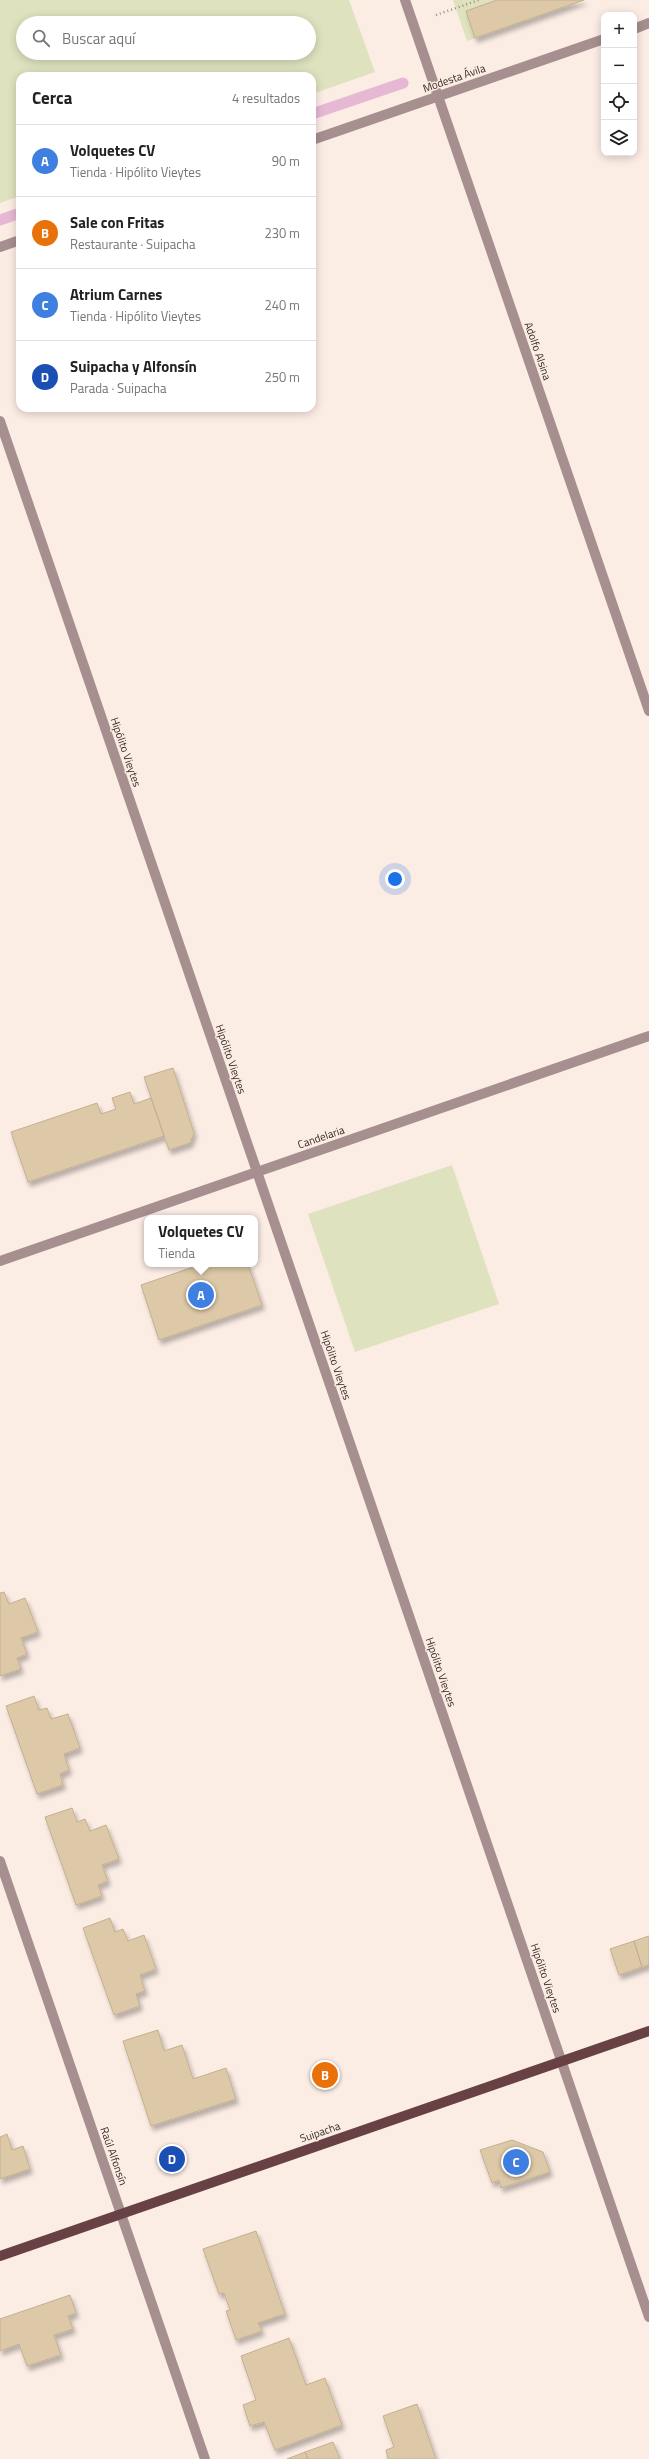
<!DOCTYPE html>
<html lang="es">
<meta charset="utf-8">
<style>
:root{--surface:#fff;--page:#f2f2f2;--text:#222;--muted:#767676;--line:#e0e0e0;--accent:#b45309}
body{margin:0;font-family:"Titillium Web",sans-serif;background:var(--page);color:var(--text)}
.controls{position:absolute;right:12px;top:12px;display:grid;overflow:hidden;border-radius:8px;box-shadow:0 2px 10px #0003}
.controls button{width:36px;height:36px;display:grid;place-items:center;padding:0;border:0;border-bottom:1px solid var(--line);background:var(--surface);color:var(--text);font:20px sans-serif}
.you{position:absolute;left:395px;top:879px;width:14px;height:14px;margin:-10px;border:3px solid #fff;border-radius:50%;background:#1a73e8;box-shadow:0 0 0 6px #1a73e833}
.badge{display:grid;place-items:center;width:26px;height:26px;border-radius:50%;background:var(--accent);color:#fff;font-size:13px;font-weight:700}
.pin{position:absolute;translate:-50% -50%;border:2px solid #fff;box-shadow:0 1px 4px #0006}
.popup{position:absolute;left:144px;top:1215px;width:114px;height:52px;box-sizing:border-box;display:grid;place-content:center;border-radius:8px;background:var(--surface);filter:drop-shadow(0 1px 3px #0005);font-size:13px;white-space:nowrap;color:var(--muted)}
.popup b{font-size:15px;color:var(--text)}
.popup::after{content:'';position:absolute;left:50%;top:100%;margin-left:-8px;border:8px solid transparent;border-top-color:var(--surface)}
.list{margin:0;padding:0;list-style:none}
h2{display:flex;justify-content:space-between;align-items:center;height:52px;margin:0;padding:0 16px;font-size:17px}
h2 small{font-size:13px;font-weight:400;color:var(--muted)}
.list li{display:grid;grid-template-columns:26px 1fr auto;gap:12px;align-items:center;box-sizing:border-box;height:72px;padding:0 16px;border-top:1px solid var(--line)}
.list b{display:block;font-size:15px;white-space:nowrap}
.list p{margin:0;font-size:13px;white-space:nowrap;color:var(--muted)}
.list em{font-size:13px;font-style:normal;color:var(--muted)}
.icon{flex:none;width:22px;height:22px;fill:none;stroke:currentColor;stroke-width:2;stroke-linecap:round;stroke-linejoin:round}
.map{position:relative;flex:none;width:649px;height:2459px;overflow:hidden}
.search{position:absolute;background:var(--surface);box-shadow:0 2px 10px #0003;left:16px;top:16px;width:300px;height:44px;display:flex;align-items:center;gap:10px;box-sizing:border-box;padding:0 14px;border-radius:22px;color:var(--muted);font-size:15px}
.panel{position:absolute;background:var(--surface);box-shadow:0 2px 10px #0003;left:16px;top:72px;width:300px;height:340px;border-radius:12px}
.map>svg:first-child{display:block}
</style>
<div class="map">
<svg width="649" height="2459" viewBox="0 0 649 2459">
<defs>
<filter id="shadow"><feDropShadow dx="2.5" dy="4.5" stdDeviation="2" flood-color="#0004"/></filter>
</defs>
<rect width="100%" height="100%" fill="#fbece4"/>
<path fill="#dfe2be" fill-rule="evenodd" d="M0,0H349L375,72L312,94V76H20V196L0,203ZM23,23H309V53H23Z
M453,0H584L467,41Z
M452,1165L499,1304L355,1352L308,1214Z"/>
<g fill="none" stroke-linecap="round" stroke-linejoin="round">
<path stroke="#e7b8d4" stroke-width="11" d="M312,114L403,83
M0,220L20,213"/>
</g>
<path fill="#ddc8a7" stroke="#c4b090" filter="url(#shadow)" d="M497,0H584L475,38L466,11Z
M173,1068L194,1133L190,1143L169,1150L144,1077Z
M130,1092L134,1104L151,1098L164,1136L28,1182L11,1132L97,1103L101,1114L116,1109L112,1098Z
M202,1264H248L262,1305L159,1340L141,1285Z
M4,1592L9,1604L25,1598L38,1632L21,1638L27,1654L17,1658L21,1669L0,1676V1593Z
M34,1696L39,1710L47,1708L51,1719L68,1714L80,1748L64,1754L69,1770L60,1774L63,1785L37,1794L6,1706Z
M72,1808L77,1822L85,1819L90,1831L106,1825L119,1859L102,1865L108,1881L98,1885L102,1896L76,1905L45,1817Z
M110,1918L115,1932L123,1929L128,1941L144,1935L156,1969L140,1975L145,1991L136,1994L140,2006L114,2015L83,1928Z
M649,1936V1965L642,1967L634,1941Z
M634,1941L642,1967L619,1975L610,1949Z
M158,2030L164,2051L182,2045L193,2079L226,2068L236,2099L151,2126L123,2041Z
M7,2134L12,2150L23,2146L30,2169L0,2179V2137Z
M512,2140L543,2152L550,2172L501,2188L499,2180L492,2183L480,2150Z
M256,2231L285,2314L258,2323L262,2331L236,2340L226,2311L230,2310L224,2293L219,2294L203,2249Z
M70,2295L76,2313L68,2316L73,2329L54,2335L61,2355L27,2366L19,2344L0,2351V2319Z
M289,2338L306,2385L325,2378L342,2425L275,2450L264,2422L250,2426L243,2405L256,2400L241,2356Z
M417,2404L436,2459H388L386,2450L394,2447L383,2416Z
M333,2442L340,2459H308L305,2452Z
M305,2452L308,2459H287Z"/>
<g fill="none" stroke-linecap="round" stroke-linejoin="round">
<path stroke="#9c8d86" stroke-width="2.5" stroke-dasharray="1 3" stroke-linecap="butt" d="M436,15L479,0"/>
<path stroke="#a78f90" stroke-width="10" d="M405,0L649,711
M634,29L649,23
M312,140L604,39
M0,247L20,240
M0,421L649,2317
M0,1261L649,1036
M0,1861L205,2459"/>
<path stroke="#684144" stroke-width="10" d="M0,2256L649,2031"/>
</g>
<g text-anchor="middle" stroke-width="3" stroke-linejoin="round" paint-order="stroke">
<g font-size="11" fill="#3a2c25" stroke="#fbece4">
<text transform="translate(454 78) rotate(-19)" y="4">Modesta Ávila</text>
<text transform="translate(538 351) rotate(71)" y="4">Adolfo Alsina</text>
<text transform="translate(126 752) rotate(71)" y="4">Hipólito Vieytes</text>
<text transform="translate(231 1059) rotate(71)" y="4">Hipólito Vieytes</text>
<text transform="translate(321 1137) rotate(-19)" y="4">Candelaria</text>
<text transform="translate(336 1365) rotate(71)" y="4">Hipólito Vieytes</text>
<text transform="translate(441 1672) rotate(71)" y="4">Hipólito Vieytes</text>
<text transform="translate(546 1978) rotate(71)" y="4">Hipólito Vieytes</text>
<text transform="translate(320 2132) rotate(-19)" y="4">Suipacha</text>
<text transform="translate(114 2156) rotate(71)" y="4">Raúl Alfonsín</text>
</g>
</g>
</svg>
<div class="controls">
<button>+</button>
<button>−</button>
<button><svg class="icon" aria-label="locate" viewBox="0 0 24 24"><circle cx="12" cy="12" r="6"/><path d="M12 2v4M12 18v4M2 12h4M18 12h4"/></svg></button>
<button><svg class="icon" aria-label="layers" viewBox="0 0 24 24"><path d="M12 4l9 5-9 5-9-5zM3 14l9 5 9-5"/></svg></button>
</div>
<div class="you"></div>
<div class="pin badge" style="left:201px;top:1295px;background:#3f7fe0">A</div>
<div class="popup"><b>Volquetes CV</b>Tienda</div>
<div class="pin badge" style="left:325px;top:2075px;background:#e8710a">B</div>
<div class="pin badge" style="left:516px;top:2162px;background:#3f7fe0">C</div>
<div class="pin badge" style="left:172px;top:2159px;background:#1a4fb4">D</div>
<div class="search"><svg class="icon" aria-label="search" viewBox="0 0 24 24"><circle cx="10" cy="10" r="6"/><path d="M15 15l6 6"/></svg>Buscar aquí</div>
<section class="panel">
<h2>Cerca<small>4 resultados</small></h2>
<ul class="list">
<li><span class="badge" style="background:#3f7fe0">A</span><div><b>Volquetes CV</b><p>Tienda · Hipólito Vieytes</p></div><em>90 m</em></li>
<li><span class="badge" style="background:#e8710a">B</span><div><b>Sale con Fritas</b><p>Restaurante · Suipacha</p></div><em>230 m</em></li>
<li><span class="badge" style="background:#3f7fe0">C</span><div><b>Atrium Carnes</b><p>Tienda · Hipólito Vieytes</p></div><em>240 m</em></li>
<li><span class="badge" style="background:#1a4fb4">D</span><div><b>Suipacha y Alfonsín</b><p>Parada · Suipacha</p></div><em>250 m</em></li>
</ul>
</section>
</div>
